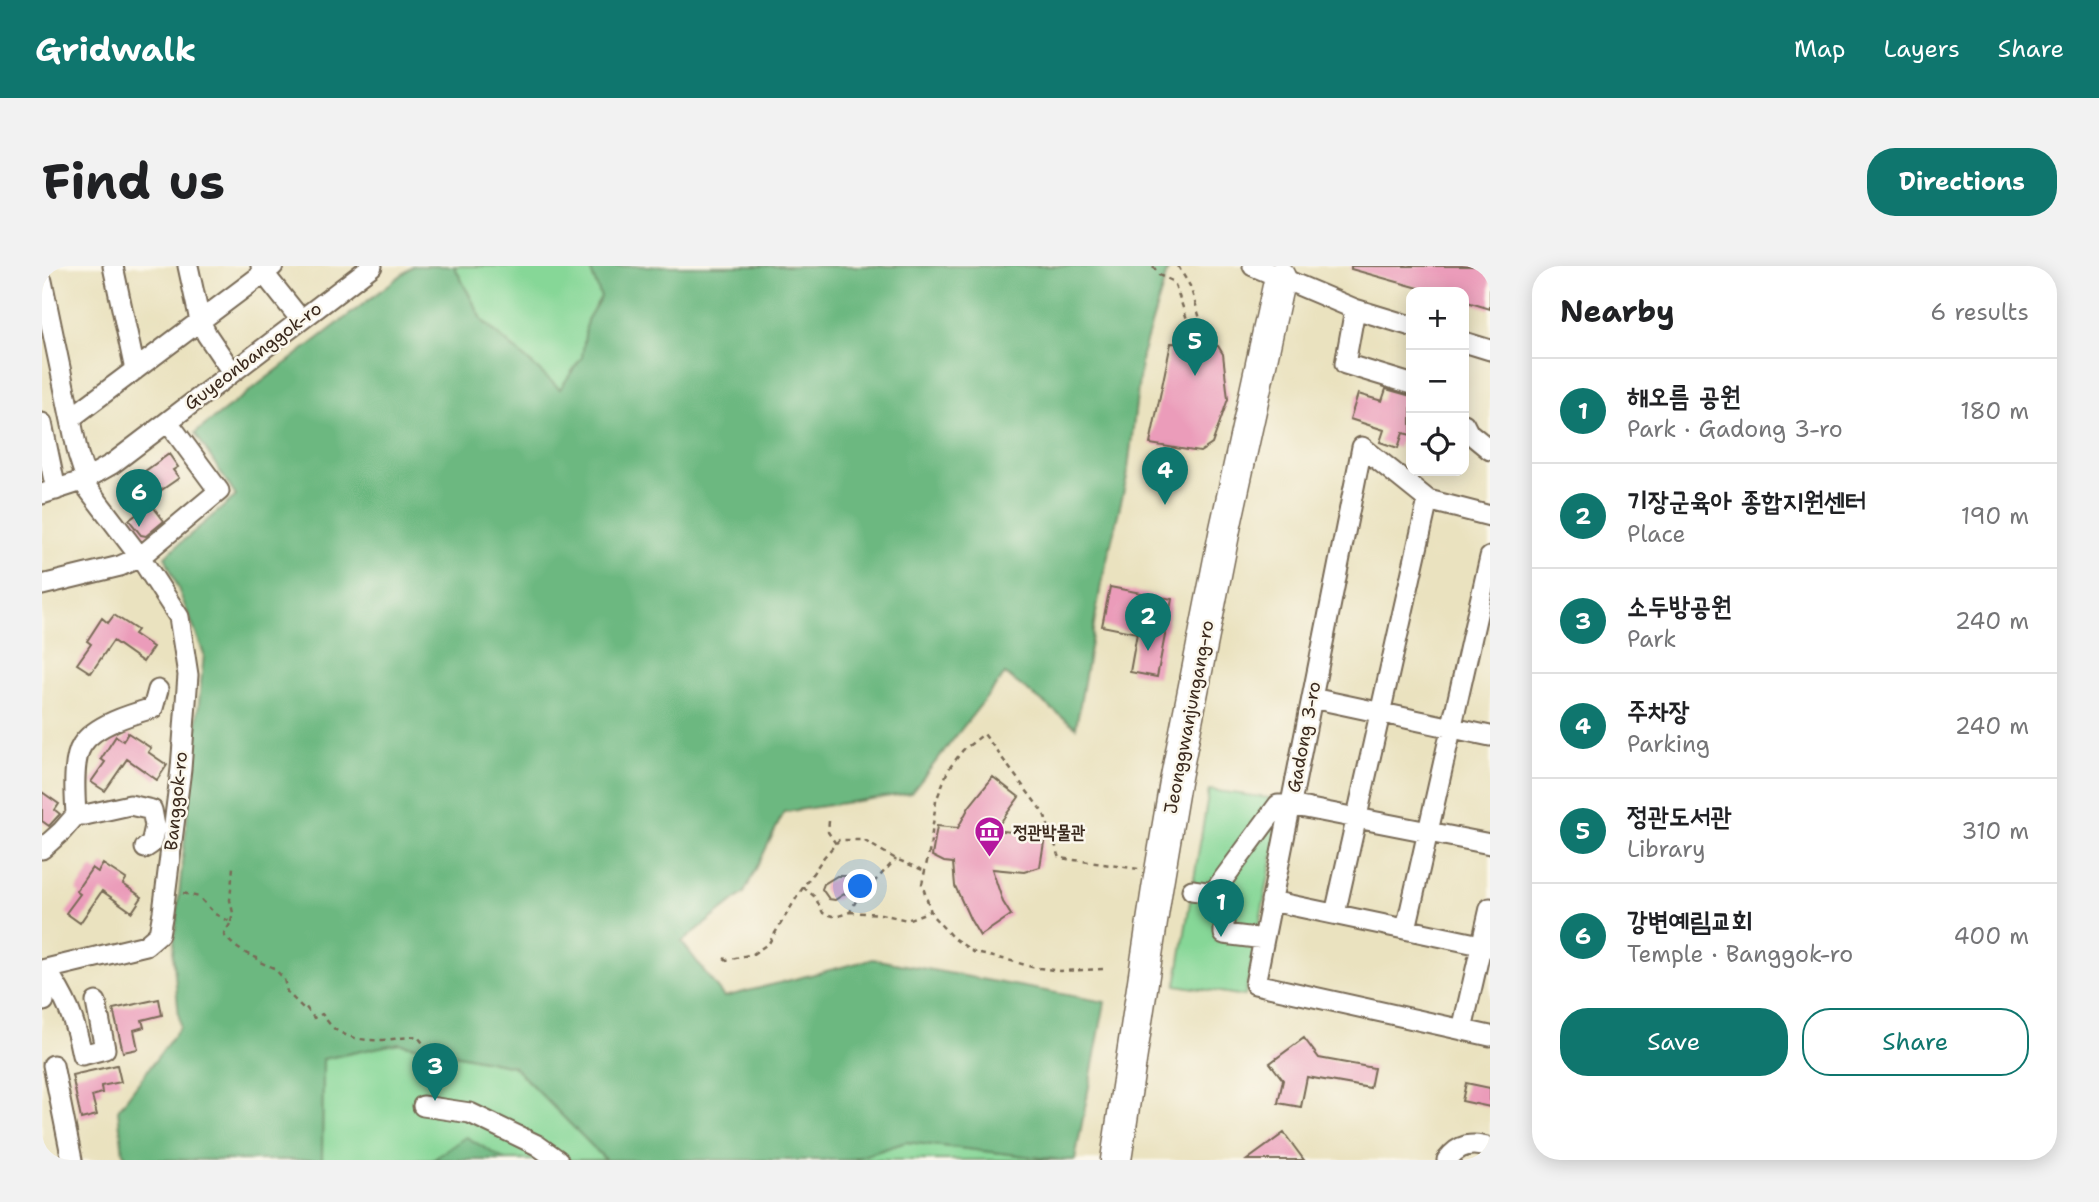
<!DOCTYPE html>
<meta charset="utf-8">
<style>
:root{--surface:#fff;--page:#f2f2f2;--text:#202124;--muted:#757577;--line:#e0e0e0;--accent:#0f766e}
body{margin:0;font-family:"Shantell Sans","Poor Story",sans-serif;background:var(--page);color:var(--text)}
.controls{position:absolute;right:21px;top:21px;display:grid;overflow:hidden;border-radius:14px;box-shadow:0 4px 18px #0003}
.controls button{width:63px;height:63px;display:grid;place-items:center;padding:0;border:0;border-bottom:2px solid var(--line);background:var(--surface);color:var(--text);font:35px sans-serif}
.you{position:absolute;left:819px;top:621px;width:24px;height:24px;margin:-18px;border:5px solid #fff;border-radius:50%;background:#1a73e8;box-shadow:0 0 0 10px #1a73e833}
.badge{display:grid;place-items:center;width:46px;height:46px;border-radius:50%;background:var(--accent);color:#fff;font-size:23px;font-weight:700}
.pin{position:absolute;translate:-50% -58px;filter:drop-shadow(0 2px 4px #0008)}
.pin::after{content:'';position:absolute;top:37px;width:24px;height:21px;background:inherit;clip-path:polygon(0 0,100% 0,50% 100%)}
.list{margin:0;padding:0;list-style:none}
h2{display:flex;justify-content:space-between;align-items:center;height:91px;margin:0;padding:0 28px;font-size:30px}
h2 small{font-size:23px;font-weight:400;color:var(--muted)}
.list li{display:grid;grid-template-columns:46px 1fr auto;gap:21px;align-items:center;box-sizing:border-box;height:105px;padding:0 28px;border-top:2px solid var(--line)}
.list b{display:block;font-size:26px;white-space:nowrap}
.list p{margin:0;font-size:23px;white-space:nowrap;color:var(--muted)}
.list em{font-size:23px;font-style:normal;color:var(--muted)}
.actions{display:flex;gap:14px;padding:21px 28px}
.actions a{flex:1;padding:16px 0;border:2px solid var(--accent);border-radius:28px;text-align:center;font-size:24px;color:var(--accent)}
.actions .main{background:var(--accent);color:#fff}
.icon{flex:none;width:38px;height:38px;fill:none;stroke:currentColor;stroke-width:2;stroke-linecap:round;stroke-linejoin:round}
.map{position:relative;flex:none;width:1448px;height:894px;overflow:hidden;border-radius:28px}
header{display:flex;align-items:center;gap:42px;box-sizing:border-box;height:98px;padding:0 35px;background:var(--accent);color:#fff}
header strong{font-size:33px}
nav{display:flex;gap:38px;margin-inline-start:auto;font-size:24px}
.intro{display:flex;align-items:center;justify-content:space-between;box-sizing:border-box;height:168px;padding:0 42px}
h1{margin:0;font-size:49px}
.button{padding:18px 32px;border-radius:28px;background:var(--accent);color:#fff;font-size:24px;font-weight:700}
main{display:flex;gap:42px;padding:0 42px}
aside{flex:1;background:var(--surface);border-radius:28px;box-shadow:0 4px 18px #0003}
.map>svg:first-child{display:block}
</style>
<header>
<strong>Gridwalk</strong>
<nav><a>Map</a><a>Layers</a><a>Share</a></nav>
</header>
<div class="intro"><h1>Find us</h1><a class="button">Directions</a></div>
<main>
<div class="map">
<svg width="1448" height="894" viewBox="0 0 1448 894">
<rect width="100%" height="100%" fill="#fbf7ec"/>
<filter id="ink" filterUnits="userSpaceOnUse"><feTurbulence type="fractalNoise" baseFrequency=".0143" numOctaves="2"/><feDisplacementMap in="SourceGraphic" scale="14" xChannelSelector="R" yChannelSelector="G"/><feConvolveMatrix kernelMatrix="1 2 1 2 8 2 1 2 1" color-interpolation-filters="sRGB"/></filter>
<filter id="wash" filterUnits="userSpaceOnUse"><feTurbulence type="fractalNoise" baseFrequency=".00686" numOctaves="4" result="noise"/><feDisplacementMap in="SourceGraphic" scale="28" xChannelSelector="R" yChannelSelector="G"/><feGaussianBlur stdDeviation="1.57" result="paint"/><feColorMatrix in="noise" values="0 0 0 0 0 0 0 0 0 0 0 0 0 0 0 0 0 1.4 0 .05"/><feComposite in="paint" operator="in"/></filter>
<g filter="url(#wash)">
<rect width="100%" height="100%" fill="#eae2bf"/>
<path fill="#86d797" stroke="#60805a" stroke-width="2" d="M412,0H547L559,31L545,54L541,91L518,124L441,55Z
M1167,524L1242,534L1203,730L1134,719Z
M357,777L471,800L564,894H463L424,871L391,894H280L281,793Z
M864,876L1018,894H809Z"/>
<path fill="#6cb880" stroke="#54714f" stroke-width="2" d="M371,0H412L441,55L518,123L540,91L545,54L559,31L547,0H1127L1100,89L1085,211L1059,319L1034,461L963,408L869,527L742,546L702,627L640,676L682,731L831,693L1063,736L1033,894H1018L864,876L809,894H564L471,800L357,777L281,793L280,894H87L81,887L76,844L138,761L131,687L162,388L123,290L194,230L153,167Z
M424,871L463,894H391Z"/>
<g id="blocks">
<path fill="#eb9cba" d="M1309,0H1448V43L1422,35V26H1391L1309,3Z
M1129,77L1176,80L1181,88L1186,133L1170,178L1158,186L1108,178Z
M1344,123L1369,130V169L1361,167L1356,182L1338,176L1342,164L1308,153L1316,128L1340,135Z
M127,188L136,201L131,204L137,212L114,228L99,208Z
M109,238L122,255L104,270L99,269L87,254Z
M1068,321L1130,333L1115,411L1088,406L1095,367L1060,360Z
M72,349L95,364L92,368L111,381L101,396L71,375L49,407L35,398L49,378L45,375L60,352L66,357Z
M86,467L109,482L106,486L125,499L115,514L85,493L63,525L49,516L63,496L59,493L74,470L81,475Z
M951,511L977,531L953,564L1003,570L998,601L982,606L950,603L961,636L969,649L938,670L928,653L913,620L911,597L902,596L890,590L895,560L916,562L927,541Z
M0,526L17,538L13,544L18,548L7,560L0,555Z
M61,598L84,613L81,618L100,631L90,646L60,625L38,657L24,647L38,628L34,625L50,602L56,606Z
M795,610H810L805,626L793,634L787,633L780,623L782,618Z
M117,733L120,749L100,754L102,761L92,764L96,783L81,786L71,743Z
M1262,772L1277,792L1332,802L1328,822L1265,811L1259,841L1236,837L1241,814L1228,797Z
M75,799L79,816L59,820L60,827L50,830L55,849L39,853L30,809Z
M1424,817L1448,822V841L1420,835Z
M1242,867L1262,894H1205Z"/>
</g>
</g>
<g filter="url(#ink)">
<use href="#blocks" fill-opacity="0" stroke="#786a56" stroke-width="2"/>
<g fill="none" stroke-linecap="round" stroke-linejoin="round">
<defs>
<path id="minor" d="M71,0L93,104
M146,0L158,55L165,69L190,106
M219,0L220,5L259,54
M1211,0L1313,43L1369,60
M0,15L36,188L44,213
M1313,43L1303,98L1369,118
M1422,76L1448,84
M29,152L231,0
M0,157L14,224
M1422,158L1426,166L1448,184
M0,228L40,215L70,198L330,0
M1448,250L1386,234L1320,181L1213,718L1448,770
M0,319L78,300L98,291L177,225L126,156
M1270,432L1448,470
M34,549H43L88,539L110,544L113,560L109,578L103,582
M0,583L20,565L34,549C33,530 30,494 40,479C52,459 90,448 111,442L116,424
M1150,624L1171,627
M1171,627L1236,539H1248L1448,578
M1171,627L1182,650V668L1222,673
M1229,635L1448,681
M1293,648L1386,234
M1364,663L1448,291
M4,703C24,733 33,753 40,789L63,783L54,736
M0,704L104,679L117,668L121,646L139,503L146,409L137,351L98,291L40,215
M0,723L2,735
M1420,764L1448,642
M11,799L30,894
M381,840L428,847L495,879L516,894
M1405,894C1417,878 1430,876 1448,882"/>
<path id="highway" d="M1074,894L1115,623L1133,516L1183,263L1238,11"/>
</defs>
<use href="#minor" stroke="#786a56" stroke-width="23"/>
<use href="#highway" stroke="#786a56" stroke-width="33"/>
<path stroke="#786a56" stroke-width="2.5" stroke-dasharray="5 5" stroke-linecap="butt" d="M1111,0L1117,9L1132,16L1152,73
M1136,0L1148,20L1164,72
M787,555L786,566L794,578
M761,621L773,631L781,647L794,651L808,646L814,635L854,593
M141,627L157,631L173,648L189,656L182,669C191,680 201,687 215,692V695L232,702L242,713L245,726L261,742L263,740L272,752L280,748C284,753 289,761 294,764C319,780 348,773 375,770L386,783L396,826
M808,646L839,648L865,654L888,645
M189,656L191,647L188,634L191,601
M682,692L685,694L711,688L727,677L758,626L782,591L797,574H821L854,593L883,605
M1061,703L1018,705L990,701L966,694L933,687L910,671L890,649L880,618L888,582L894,535L906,504L921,484L942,468L1002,548L1018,592L1097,603"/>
<use href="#minor" stroke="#fff" stroke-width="19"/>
<use href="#highway" stroke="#fff" stroke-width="30"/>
</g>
</g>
<defs>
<symbol id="museum-pin" viewBox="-11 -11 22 30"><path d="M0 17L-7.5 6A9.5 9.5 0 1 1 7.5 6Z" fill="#b5179e" stroke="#fbf7ec"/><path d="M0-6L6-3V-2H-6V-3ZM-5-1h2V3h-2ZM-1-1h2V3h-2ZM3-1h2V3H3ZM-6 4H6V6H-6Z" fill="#fff"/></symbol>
</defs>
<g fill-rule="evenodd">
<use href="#museum-pin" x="930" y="548" width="35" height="47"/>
</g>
<g text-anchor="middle" stroke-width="5" stroke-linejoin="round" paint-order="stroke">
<g font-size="18" fill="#3b2a1e" stroke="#fbf7ec">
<text transform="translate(211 90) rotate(-37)" y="6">Guyeonbanggok-ro</text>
<text transform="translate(1147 451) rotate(-79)" y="6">Jeonggwanjungang-ro</text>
<text transform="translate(1262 471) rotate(-79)" y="6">Gadong 3-ro</text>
<text transform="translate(134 535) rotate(-84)" y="6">Banggok-ro</text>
</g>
<g font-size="18" font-weight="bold" fill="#3b2a1e" stroke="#fbf7ec" text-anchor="start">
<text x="971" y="572">정관박물관</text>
</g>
</g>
</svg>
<div class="controls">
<button>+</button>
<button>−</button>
<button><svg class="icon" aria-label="locate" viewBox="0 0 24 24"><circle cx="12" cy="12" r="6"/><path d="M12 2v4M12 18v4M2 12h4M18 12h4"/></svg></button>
</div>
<div class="you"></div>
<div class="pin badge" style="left:1179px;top:671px">1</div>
<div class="pin badge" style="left:1106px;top:385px">2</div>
<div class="pin badge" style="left:393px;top:835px">3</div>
<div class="pin badge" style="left:1123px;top:239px">4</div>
<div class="pin badge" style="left:1153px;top:110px">5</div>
<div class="pin badge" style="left:97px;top:261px">6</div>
</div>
<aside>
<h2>Nearby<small>6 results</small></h2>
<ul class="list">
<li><span class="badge">1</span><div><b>해오름 공원</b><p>Park · Gadong 3-ro</p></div><em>180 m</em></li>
<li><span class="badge">2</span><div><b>기장군육아 종합지원센터</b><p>Place</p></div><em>190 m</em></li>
<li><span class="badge">3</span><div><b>소두방공원</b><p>Park</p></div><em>240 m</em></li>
<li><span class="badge">4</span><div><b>주차장</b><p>Parking</p></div><em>240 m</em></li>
<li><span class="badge">5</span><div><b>정관도서관</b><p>Library</p></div><em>310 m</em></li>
<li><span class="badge">6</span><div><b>강변예림교회</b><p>Temple · Banggok-ro</p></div><em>400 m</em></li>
</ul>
<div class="actions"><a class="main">Save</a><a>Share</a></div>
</aside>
</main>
